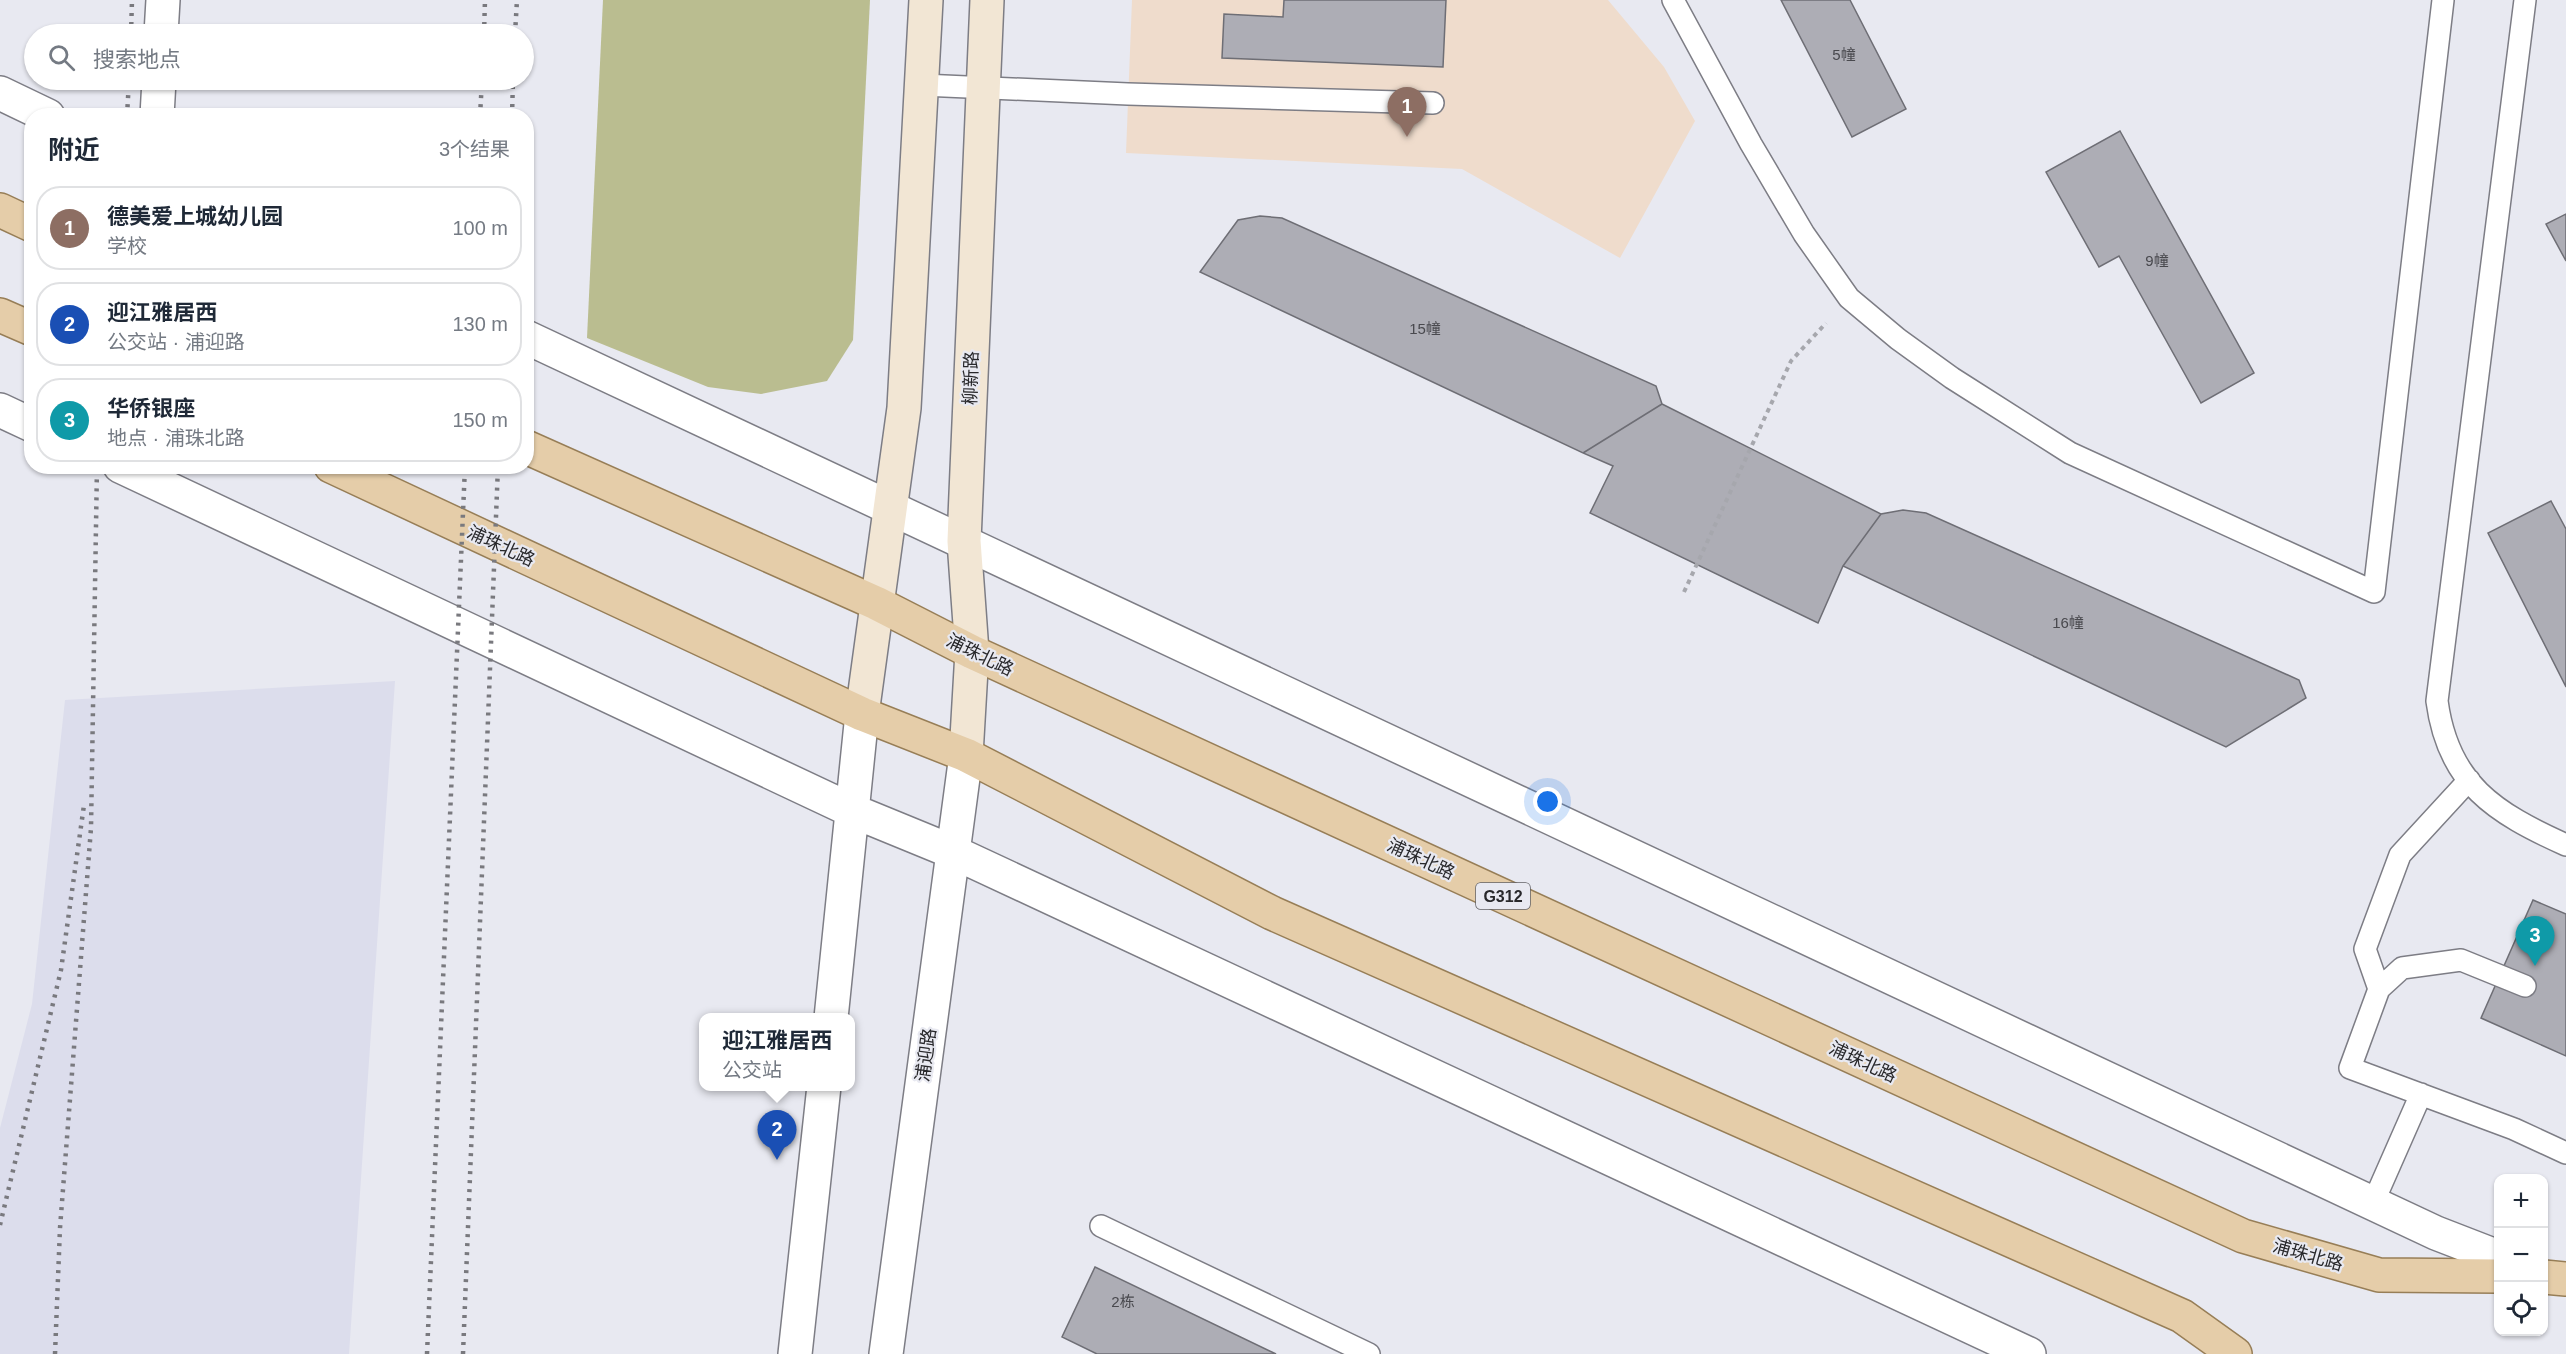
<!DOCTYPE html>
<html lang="zh">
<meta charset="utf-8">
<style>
:root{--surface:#fff;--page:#f6f6f7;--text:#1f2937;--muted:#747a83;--line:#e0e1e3;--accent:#2563eb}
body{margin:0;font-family:Helvetica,"Noto Sans SC",sans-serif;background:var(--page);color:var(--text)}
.controls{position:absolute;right:18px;bottom:18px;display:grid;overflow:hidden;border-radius:12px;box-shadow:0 2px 4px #0004}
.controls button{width:54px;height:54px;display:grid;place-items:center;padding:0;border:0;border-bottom:2px solid var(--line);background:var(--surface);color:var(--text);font:30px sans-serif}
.you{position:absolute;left:1548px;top:802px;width:21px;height:21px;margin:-15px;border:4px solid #fff;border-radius:50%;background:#1a73e8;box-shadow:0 0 0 9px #1a73e833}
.badge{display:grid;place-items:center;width:39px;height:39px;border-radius:50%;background:var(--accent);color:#fff;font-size:20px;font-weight:700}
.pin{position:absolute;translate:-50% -50px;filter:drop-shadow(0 2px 3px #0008)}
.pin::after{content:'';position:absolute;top:32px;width:21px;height:18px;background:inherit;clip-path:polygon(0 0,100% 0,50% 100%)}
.popup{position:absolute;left:699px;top:1013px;width:156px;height:78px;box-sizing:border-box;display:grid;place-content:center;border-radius:12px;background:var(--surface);filter:drop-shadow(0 2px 4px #0005);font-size:20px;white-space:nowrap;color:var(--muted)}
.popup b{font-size:22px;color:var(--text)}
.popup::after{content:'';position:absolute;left:50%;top:100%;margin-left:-12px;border:12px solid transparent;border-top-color:var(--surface)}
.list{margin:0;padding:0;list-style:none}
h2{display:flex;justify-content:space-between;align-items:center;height:78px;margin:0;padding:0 24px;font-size:26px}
h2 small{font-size:20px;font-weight:400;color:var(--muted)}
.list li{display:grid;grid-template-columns:39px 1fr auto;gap:18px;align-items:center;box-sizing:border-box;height:84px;margin:0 12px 12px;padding:0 12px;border:2px solid var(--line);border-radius:24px}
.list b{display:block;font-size:22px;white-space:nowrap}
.list p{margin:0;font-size:20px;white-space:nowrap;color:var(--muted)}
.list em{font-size:20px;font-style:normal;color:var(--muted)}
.icon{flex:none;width:33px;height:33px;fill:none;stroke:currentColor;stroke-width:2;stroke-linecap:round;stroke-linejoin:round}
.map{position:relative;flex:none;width:2566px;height:1354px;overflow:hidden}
.search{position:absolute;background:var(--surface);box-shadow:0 2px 4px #0004;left:24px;top:24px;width:510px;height:66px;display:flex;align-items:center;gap:15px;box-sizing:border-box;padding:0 21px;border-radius:33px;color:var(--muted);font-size:22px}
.panel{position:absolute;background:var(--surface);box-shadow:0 2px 4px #0004;left:24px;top:108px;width:510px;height:366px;border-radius:24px}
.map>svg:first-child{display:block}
</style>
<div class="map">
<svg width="2566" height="1354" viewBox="0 0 2566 1354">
<rect width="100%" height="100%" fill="#e8e9f1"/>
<path fill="#dcddec" d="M395,681L349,1354H0V1128L32,1004L65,700Z"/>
<path fill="#efdccc" d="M1132,0H1608L1664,67L1695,121L1620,258L1462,169L1126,153Z"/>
<path fill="#babd90" d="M603,0H870L853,340L827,381L761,394L708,387L587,338Z"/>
<path fill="#adadb5" stroke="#6e6e75" stroke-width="1.5" d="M1284,0H1446L1443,67L1222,58L1224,14L1283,17Z
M1781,0H1850L1906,109L1852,137Z
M2120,131L2254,373L2201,403L2119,256L2099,267L2046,172Z
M2566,214V261L2546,224Z
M1260,216L1282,218L1656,386L1662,404L1583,453L1200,272L1238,220Z
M1662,404L1881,514L1843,566L1818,623L1590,513L1613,466L1583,453Z
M2551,501L2566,529V687L2488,533Z
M1903,510L1926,513L2299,680L2306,698L2226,747L1843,566L1881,514Z
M2533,900L2566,914V1056L2481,1018Z
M1095,1267L1276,1354H1097L1062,1337Z"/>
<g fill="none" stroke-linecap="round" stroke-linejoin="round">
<defs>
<path id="service" d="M1673,0L1751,144L1804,234L1849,298L1898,339L1952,378L2070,453L2374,592L2443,0
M2525,0L2437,701C2448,784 2495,813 2566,845
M922,85L1128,94L1433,103
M2525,986L2461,960L2402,968L2379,989L2350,1068L2514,1129L2566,1153
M2379,989L2365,949L2400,855L2469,780
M2373,1203L2421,1094
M1101,1226L1369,1354"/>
<path id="minor" d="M161,34L163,0
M157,116L159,80"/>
<path id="tertiary" d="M0,93L48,116
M526,337L2436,1233L2498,1257
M0,410L32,425
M120,466L853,811L953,852L2029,1354
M831,1018L862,714
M795,1354L824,1086
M886,1354L966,755"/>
<path id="secondary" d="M862,714L904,408L926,0
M966,755L972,652L964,541L987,0"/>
<path id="primary" d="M0,210L32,225
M0,315L32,329
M526,447L876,603L972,652L2243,1236L2379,1275L2498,1276
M331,466L862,714L966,755L1272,913L2182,1316L2235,1354
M2544,1277L2566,1279"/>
</defs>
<use href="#service" stroke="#7d7d85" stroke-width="24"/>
<use href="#minor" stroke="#7d7d85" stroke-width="36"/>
<use href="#tertiary" stroke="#7d7d85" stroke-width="36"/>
<use href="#secondary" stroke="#7d7d85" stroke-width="36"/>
<use href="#primary" stroke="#977e57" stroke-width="36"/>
<path stroke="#a6a7ad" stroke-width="4" stroke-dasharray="4.5 4.5" stroke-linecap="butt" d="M1684,592L1791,361L1826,323"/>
<use href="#service" stroke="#fff" stroke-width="21"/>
<use href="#minor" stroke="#fff" stroke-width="33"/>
<use href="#tertiary" stroke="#fff" stroke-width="33"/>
<use href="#secondary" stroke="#f2e6d4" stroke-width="33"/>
<use href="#primary" stroke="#e5cda9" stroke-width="33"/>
<path stroke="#79797e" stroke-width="4.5" stroke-dasharray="3 6" stroke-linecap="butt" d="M131,34L132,0
M484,34L485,0
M515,34L517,0
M127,116L129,80
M480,116L482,80
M512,116L513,80
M0,1225L61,970L84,805
M55,1354L60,1228L91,828L97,466
M427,1354L465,466
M463,1354L498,466"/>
</g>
<g text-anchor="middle" stroke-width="4.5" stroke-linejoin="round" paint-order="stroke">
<g font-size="15" fill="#49494e">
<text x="1844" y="60">5幢</text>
<text x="2157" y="266">9幢</text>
<text x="1425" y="334">15幢</text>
<text x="2068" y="628">16幢</text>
<text x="1123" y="1307">2栋</text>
</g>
<rect fill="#e8e9f1" stroke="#626266" stroke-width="1.5" x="1476" y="883" width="54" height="26" rx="4.5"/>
<g font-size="16" font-weight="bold" fill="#28282b">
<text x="1503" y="902">G312</text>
</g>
<g font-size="18" fill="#28282b" stroke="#e8e9f1">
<text transform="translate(971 378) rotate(-88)" y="6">柳新路</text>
<text transform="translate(501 546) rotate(25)" y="6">浦珠北路</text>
<text transform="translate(980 655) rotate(26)" y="6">浦珠北路</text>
<text transform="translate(1421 859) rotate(25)" y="6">浦珠北路</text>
<text transform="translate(926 1055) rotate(-82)" y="6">浦迎路</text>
<text transform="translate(1863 1062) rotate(25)" y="6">浦珠北路</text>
<text transform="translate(2308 1255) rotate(16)" y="6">浦珠北路</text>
</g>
</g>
</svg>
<div class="controls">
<button>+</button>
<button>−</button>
<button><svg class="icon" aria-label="locate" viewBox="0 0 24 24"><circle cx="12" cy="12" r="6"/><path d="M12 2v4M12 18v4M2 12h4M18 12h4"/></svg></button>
</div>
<div class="you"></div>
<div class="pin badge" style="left:1407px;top:137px;background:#8d6e63">1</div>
<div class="pin badge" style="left:777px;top:1160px;background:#1a4fb4">2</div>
<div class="popup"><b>迎江雅居西</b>公交站</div>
<div class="pin badge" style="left:2535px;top:966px;background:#0f9aa8">3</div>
<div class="search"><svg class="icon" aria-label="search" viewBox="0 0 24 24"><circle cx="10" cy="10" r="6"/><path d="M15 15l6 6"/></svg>搜索地点</div>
<section class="panel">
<h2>附近<small>3个结果</small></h2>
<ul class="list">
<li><span class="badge" style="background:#8d6e63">1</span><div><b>德美爱上城幼儿园</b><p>学校</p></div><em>100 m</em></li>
<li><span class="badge" style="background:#1a4fb4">2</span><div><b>迎江雅居西</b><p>公交站 · 浦迎路</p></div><em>130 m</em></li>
<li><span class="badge" style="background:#0f9aa8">3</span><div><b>华侨银座</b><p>地点 · 浦珠北路</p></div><em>150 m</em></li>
</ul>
</section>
</div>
